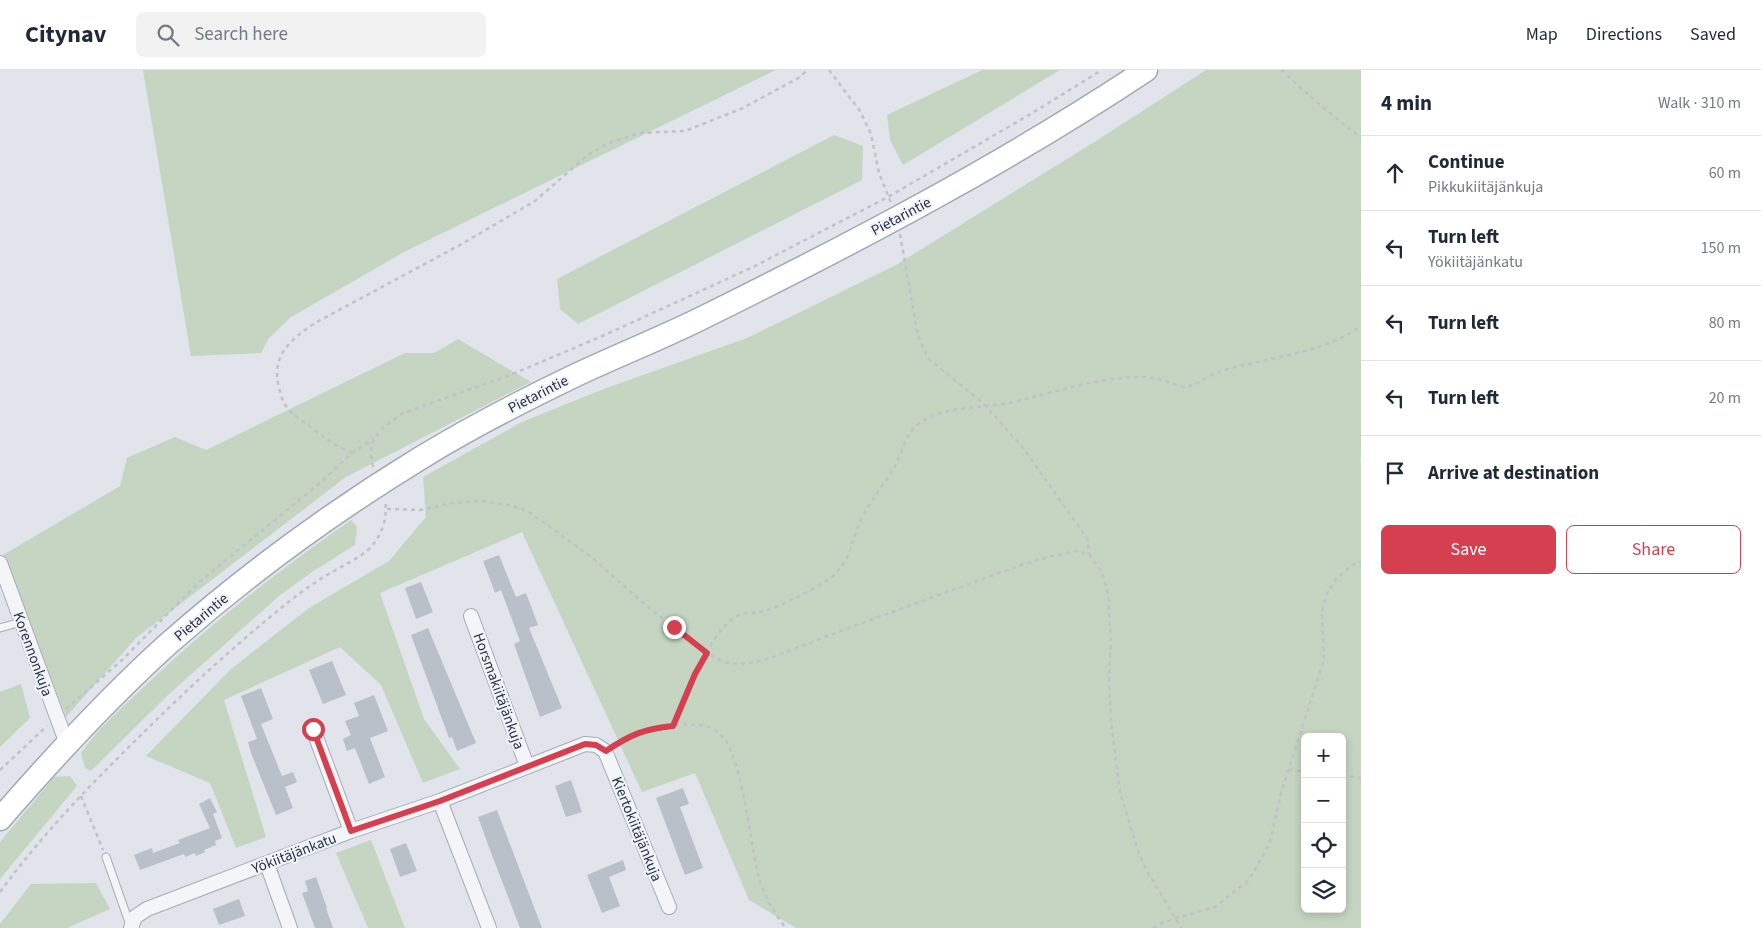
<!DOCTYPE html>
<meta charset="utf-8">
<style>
:root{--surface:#fff;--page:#f2f2f3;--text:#1f2937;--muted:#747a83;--line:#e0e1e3;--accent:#d63f50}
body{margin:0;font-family:"Source Sans 3",sans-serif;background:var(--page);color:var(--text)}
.controls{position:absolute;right:15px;bottom:15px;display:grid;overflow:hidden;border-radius:8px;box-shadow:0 2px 8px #0003}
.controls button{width:45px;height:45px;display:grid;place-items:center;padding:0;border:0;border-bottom:1px solid var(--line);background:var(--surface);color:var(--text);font:25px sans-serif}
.stop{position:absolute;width:15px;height:15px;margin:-11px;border:4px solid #d63f50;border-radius:50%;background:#fff}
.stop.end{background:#d63f50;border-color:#fff;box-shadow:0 1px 5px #0008}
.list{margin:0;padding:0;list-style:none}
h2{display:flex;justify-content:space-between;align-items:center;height:65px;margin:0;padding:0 20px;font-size:21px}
h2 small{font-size:16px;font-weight:400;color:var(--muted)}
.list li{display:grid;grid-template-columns:32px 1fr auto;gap:15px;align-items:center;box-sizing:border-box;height:75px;padding:0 20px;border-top:1px solid var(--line)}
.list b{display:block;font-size:19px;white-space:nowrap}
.list p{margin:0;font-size:16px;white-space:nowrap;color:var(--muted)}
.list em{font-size:16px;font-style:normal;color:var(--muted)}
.actions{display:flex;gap:10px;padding:15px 20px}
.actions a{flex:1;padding:11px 0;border:1px solid var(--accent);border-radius:8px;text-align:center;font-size:18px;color:var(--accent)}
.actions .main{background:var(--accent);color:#fff}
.icon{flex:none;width:28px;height:28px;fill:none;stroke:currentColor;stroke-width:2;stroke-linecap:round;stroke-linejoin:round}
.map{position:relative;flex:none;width:1361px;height:858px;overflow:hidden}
header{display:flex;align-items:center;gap:30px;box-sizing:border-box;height:70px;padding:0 25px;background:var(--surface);border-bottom:1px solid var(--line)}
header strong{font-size:24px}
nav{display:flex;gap:28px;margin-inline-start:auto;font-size:18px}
.search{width:350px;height:45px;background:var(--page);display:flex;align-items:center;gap:12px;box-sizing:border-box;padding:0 18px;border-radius:8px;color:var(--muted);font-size:19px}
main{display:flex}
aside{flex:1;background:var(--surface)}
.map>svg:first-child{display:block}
</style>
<header>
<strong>Citynav</strong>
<div class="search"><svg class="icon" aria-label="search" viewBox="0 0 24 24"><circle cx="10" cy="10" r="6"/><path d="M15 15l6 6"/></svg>Search here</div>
<nav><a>Map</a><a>Directions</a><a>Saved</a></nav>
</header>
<main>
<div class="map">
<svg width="1361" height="858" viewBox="0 0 1361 858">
<rect width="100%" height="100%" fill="#e1e4ea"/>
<path fill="#c5d5c1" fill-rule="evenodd" d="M143,0H776L406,181L291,247L269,268L261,283L191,286Z
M982,0H1060L903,95L890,70L887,45Z
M1206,0H1361V389L1360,390L1361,393V858H796L749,830L695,703L642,722L522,462L380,523L424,649L460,699L423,713L381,615L340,577L224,630L266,767L236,778L210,713L146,686L231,599L309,538L389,491L426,447L423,407L522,352L601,320L747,268L896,195L1096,71ZM1305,667H1342V839H1305Z
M834,65L863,76L862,110L578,254L560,239L557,209Z
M458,269L531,312L346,407L136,568L66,647L3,485L120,416L127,388L175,367L206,380L405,283H434Z
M351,450L357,457L355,475L312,502L279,526L168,625L91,701L85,698L81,683C99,657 124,636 147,614C210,554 279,500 351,450Z
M21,614L30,648L0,677V622Z
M70,706L77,716L0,809V772L54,707Z
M371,770L405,858H368L336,783Z
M96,813L110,839L67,858H0V854L31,814Z"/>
<path fill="#bac0ca" d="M499,485L516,527L526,523L538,555L529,558L562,638L540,647L514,574L520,571L501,520L495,523L483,491Z
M421,512L433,542L416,549L405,518Z
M428,558L476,673L457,681L452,667L449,668L411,565Z
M332,591L346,625L323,634L309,600Z
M261,618L273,649L261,654L282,706L293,702L297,712L285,717L293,738L276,745L251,683L248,672L257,669L241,626Z
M374,625L388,661L370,668L385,707L369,714L355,678L347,681L343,669L351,665L345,651L359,646L354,633Z
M571,710L582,742L566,747L555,716Z
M683,718L689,734L680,737L703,798L685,805L656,728Z
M210,728L217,742L213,744L222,768L215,771L216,775L204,780L205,782L196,786L195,783L185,787L184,784L140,800L134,785L152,778L153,783L180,773L178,770L210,758L199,734Z
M497,740L513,782L542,858H520L490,780L478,747Z
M406,773L417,801L400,807L390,779Z
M623,790L626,800L609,807L620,836L602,843L587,805Z
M316,807L327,838H326L333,858H315L302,823L308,821L305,811Z
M239,829L245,846L219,855L213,839Z"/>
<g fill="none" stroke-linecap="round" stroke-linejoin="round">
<defs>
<path id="service" d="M0,558L21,552
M106,787L130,855"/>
<path id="minor" d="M0,493L67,674
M471,546L527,696
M313,659L351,761
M440,731L489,858
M267,794L290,858
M131,858L135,847L147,839L351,761L440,731L585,674L596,675L605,681L669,837"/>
<path id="primary" d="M0,749C53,688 108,628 168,574C246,505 331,443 419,389C468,359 520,332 572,307C614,287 657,270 698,250C852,174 1003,95 1146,0"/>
</defs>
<use href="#service" stroke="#a6abb5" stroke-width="9"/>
<use href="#minor" stroke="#a6abb5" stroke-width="16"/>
<use href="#primary" stroke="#9fa8b7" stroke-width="25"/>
<path stroke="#bfc2c9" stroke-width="2.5" stroke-dasharray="4 4" stroke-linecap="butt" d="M829,0L860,41L871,64L879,103L891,133
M1281,0L1320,35L1361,68
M900,164L918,266L928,288L985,335L1024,379L1088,470L1089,484
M352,383C337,377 325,368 312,358C304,352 292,345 286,336C282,331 281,324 279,318C271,285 290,270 315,253L460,175L535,131L589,84L609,73L640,63L685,61L743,38L800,7L807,0
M373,397C372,392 371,387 371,382C371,364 390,352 403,343L508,306L607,264L753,197L888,127L1029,45L1102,0
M387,439L420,440L452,433L480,431L510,435L529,442L590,486L649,538L707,583L723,592L739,594L761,591L776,586L851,557L1021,495L1052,486L1075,481L1089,484L1102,502L1108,524L1111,572L1109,611L1111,651L1120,722L1137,778L1147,801L1181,858
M66,639L123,589L197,514L320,413L352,383L373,369
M673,656C686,623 707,567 735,547C742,542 753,544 761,542C777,538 823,516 835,504C854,485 851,467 863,446C872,429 884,414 894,398C901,385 905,366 916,356C939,335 981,339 1009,333C1053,323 1096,307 1142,307C1149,307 1157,309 1163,310C1170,312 1178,317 1184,317C1197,316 1205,307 1216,303C1265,286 1317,287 1361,256
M615,675C638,661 650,658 676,655C691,654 707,653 719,663C742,681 750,773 758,804C763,824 773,842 786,858
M0,700L47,656
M1289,700L1305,701
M1342,705L1361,708
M81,726L103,780
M0,822C41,766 89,716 139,667C184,622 232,578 281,538C298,524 316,511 334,501C346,494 359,488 369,479C382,466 388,447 385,430
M1153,858L1164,852L1215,837L1249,810L1270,773L1281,723L1324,590L1322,542L1326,525L1336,509L1352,495L1361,492"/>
<use href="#service" stroke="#f4f5f8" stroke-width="7"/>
<use href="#minor" stroke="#f4f5f8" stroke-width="14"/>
<use href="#primary" stroke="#fff" stroke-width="22"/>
</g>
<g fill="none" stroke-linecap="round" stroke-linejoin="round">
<path stroke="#d63f50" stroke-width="6" d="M313,659L351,761L440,731L585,674L596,675L606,681C630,665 643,659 673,656L695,604L707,583L674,557"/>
</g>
<g text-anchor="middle" stroke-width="4.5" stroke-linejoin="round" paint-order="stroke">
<g font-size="15" fill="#283143" stroke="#f0f3f7">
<text transform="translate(901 146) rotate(-28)" y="5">Pietarintie</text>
<text transform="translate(538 324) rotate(-27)" y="5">Pietarintie</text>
<text transform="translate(201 547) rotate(-40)" y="5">Pietarintie</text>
<text transform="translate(33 584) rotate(70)" y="5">Korennonkuja</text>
<text transform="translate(499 621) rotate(70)" y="5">Horsmakiitäjänkuja</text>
<text transform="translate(637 759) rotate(68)" y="5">Kiertokiitäjänkuja</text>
<text transform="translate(294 783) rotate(-21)" y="5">Yökiitäjänkatu</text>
</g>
</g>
</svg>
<div class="controls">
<button>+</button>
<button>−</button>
<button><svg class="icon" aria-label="locate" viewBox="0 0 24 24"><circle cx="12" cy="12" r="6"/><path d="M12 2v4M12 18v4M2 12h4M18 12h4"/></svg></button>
<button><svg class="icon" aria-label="layers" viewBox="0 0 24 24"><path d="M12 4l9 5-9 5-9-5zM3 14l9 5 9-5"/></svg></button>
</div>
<div class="stop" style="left:313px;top:659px"></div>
<div class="stop end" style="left:674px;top:557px"></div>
</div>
<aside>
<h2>4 min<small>Walk · 310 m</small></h2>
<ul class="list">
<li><svg class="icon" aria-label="ahead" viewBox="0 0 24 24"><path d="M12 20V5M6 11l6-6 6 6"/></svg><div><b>Continue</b><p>Pikkukiitäjänkuja</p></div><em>60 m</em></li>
<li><svg class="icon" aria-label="left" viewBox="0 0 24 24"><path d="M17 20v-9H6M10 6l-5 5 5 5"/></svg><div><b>Turn left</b><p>Yökiitäjänkatu</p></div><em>150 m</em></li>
<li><svg class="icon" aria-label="left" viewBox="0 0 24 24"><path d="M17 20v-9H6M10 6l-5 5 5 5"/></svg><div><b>Turn left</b></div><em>80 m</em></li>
<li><svg class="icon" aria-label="left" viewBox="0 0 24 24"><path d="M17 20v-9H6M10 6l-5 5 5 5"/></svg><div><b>Turn left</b></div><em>20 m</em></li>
<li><svg class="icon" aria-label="arrive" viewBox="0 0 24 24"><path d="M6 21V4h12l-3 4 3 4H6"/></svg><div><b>Arrive at destination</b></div></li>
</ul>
<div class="actions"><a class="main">Save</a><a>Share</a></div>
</aside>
</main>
